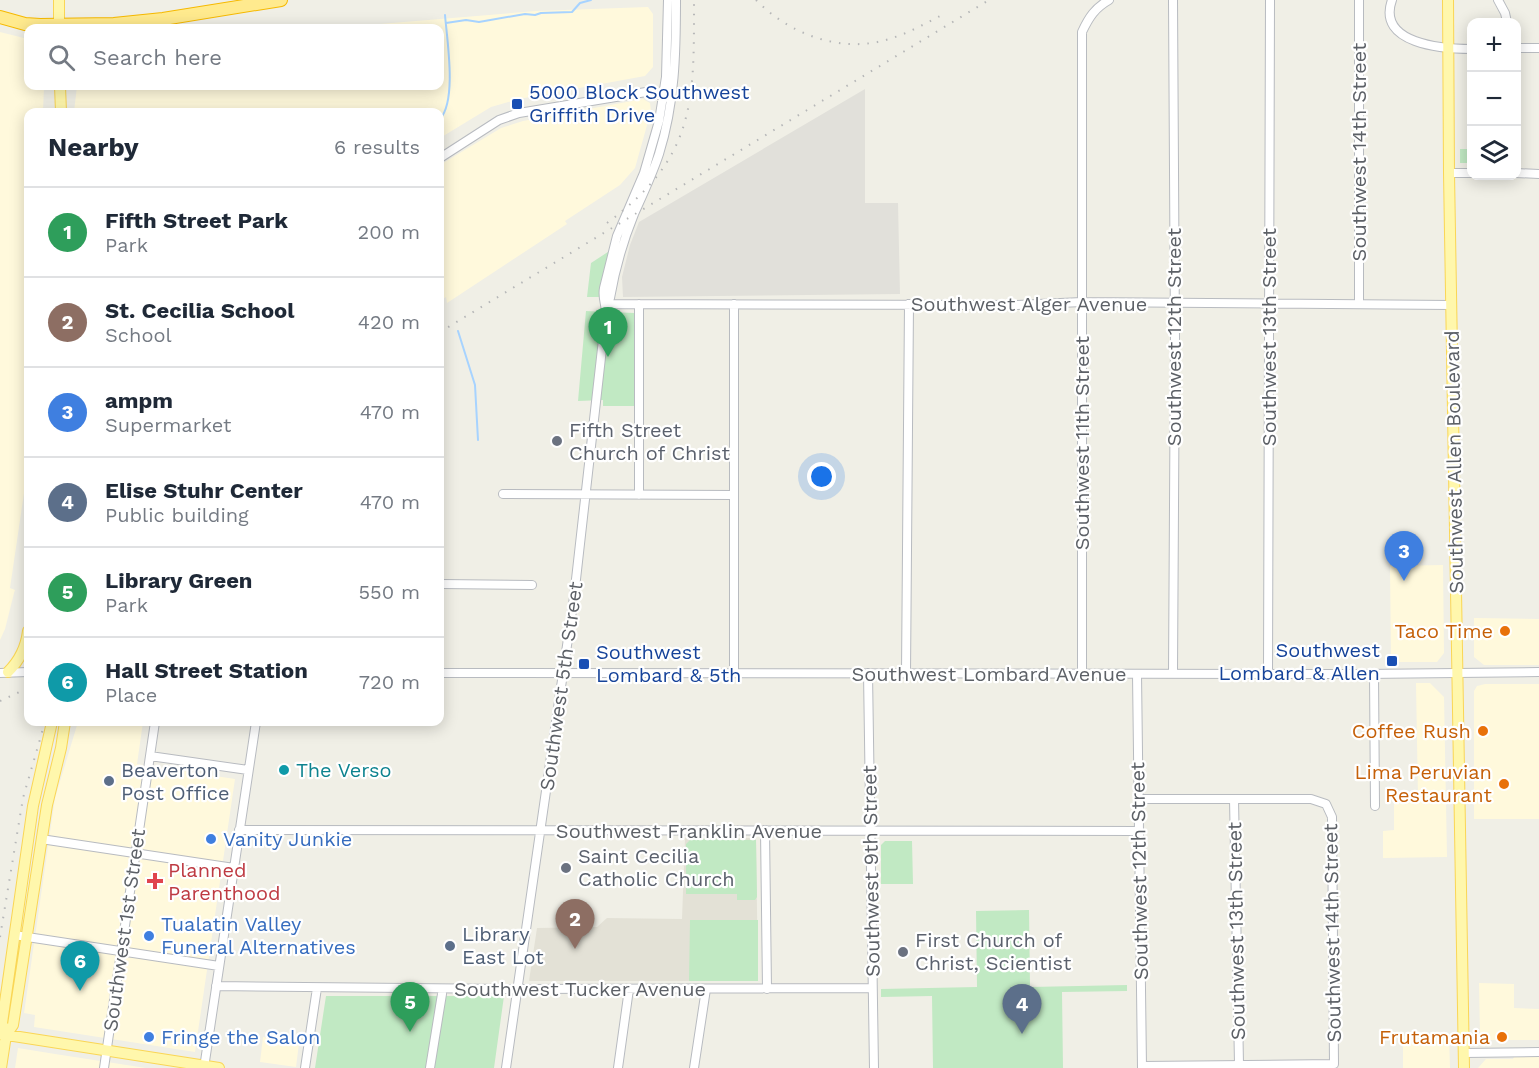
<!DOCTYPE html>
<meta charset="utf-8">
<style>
:root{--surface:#fff;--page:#f2f2f3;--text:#1f2937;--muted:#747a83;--line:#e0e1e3;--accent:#2563eb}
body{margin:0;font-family:"Work Sans",sans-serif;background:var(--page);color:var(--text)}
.controls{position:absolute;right:18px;top:18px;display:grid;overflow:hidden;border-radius:12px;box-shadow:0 3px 15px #0003}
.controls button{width:54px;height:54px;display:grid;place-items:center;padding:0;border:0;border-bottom:2px solid var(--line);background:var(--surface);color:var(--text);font:30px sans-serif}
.you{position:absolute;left:822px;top:477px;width:21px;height:21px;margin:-15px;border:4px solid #fff;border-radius:50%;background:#1a73e8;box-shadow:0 0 0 9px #1a73e833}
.badge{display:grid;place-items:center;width:39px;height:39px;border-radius:50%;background:var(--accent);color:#fff;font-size:20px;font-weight:700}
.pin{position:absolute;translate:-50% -50px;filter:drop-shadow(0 2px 3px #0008)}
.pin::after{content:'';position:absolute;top:32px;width:21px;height:18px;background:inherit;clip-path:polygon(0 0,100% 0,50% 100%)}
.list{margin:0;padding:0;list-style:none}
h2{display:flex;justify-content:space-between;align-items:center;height:78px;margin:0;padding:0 24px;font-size:26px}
h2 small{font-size:20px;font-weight:400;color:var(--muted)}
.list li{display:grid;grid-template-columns:39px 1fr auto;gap:18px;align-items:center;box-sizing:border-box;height:90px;padding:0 24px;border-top:2px solid var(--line)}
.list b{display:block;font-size:22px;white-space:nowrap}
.list p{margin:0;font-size:20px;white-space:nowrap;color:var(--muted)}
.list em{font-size:20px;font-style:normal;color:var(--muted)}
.icon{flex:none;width:33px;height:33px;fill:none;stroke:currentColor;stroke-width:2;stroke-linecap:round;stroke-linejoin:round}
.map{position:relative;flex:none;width:1539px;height:1068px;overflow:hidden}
.search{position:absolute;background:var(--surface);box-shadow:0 3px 15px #0003;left:24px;top:24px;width:420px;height:66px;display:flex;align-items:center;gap:15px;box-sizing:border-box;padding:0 21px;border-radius:12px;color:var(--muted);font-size:22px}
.panel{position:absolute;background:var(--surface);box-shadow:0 3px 15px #0003;left:24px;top:108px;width:420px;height:618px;border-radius:12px}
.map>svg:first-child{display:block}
</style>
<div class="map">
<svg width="1539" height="1068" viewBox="0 0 1539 1068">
<rect width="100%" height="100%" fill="#f0efe6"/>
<path fill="#fff9dc" d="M648,7L653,14V67L645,76L519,99L491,107L440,138V112H74L77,86H440V28H331L536,11Z
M0,32L28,39V86H44L43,112H28V466L10,588L15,590L14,593L5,629L0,640Z
M643,99L650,103L651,111L635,168L620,185L565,221L567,224L447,303L446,297L440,301V165L501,128L523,121Z
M1443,565L1444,653L1437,662H1391L1390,566Z
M1474,618L1539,619V665H1484L1474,657Z
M1416,683H1430L1444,697L1447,857L1383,858V831L1394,830V799L1418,798Z
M1539,684V819H1474V691L1477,686L1485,684Z
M78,722H143L137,764L235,779L195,1052L34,1027L35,1015L24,1013L55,798Z
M1479,983L1514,984V1008L1539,1009V1040H1486L1480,1034Z
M1449,1035L1450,1068H1403V1036Z
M263,1037L299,1043L296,1067L260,1062Z
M18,1048L55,1054L146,1068H15Z
M1514,1057H1539V1068H1478L1486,1059H1513Z"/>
<path fill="#e1e0da" d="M865,89V203H898L900,294L623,297L622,277L630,245L639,222Z"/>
<path fill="#e3e1d6" d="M685,838H756L758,981H529L537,928L597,927L607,918L682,919Z"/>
<path fill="#c1e9c3" d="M1460,149H1471V163H1460Z
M614,248L615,297H587L591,263Z
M586,311L634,313V406H603V400L578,401Z
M691,839L756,840L757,897L755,900H737V894H686V844Z
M885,841H912L913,884H881V845Z
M1029,910L1030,987L1127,985V991L1062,992L1063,1068H933L932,996L881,997V989L977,987L976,911Z
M690,920H758V981H689Z
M326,996H504L494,1068H315Z"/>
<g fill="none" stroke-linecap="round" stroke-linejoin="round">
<path stroke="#a7d3ff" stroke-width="2" d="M446,23L466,20L479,22L525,14L535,15L541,13L572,12L580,3L591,0
M440,119C457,100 447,40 445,15
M458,331L475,385L478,440"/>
<defs>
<path id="minor" d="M1392,0C1376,44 1443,49 1472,49
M1498,0L1505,13L1507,22
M1516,48H1539
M440,158L499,120L519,113L646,92L669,98
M1449,173H1472
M1516,173L1539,174
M606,304L1017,305L1082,302L1451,305
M606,304L610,298C615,269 623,241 634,214C643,194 652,175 659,154C675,103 676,53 676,0
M734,304V673
M1359,304V0
M503,494L734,495
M639,495V304
M440,584L532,585
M0,673L28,672
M440,673L1365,674L1539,672
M868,673L874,1068
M906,673L909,304
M1082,674V32C1089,17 1095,8 1109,0
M1137,674L1142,1068
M1173,674L1175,338L1173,0
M1268,674L1270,0
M1374,674L1375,806
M150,756L248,770
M1138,799H1311L1326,804L1332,817L1334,1064L1142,1066
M1234,799L1239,1064
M239,830L1139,831
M765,830L767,989
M41,839L234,868
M14,935L219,966
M216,986L517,989L872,988
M1464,1053L1539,1052
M104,1068L155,722
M204,1068L256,722
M305,1068L317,988
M430,1068L442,994
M506,1068L574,597L606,313C606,304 602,298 604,288L617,236L644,173L659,121L666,77L668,0
M618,1068L629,989
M694,1068L706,989"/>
<path id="major" d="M59,0V28
M1448,0L1449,173L1464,1068
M60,86L61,112
M8,672C20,660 26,648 28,631
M0,1034L219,1068
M6,1035L13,1025L47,805L61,748L65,722
M1,1068L6,1035L2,1023L33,806L52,722"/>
<path id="highway" d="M0,17L25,24L40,25L114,24L163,19L281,0"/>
</defs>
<use href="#minor" stroke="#b8bbc0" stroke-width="10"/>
<use href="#major" stroke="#fad655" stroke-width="12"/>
<use href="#highway" stroke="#f6b900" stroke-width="14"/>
<use href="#minor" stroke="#fff" stroke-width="8"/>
<use href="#major" stroke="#fff7ac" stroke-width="10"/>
<use href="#highway" stroke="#ffea8e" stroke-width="12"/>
<path stroke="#b6b7b8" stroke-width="2" stroke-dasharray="1.5 8" stroke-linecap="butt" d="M756,0C790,35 844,55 892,38C909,33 926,23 942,15
M607,223C696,157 694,102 694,0
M440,332L989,0
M0,701L28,688
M0,937L23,798L45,722"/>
</g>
<g fill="#1a4fb4" stroke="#fff" stroke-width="2">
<rect x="511" y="98" width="12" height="12" rx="3"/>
<rect x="1386" y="655" width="12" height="12" rx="3"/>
<rect x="578" y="658" width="12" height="12" rx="3"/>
</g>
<g fill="#6b7280" stroke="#fff" stroke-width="2">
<circle cx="557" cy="441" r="6"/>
<circle cx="566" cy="868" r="6"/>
<circle cx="903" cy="952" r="6"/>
</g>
<g fill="#e8710a" stroke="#fff" stroke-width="2">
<circle cx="1505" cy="631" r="6"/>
<circle cx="1483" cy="731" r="6"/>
<circle cx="1504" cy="784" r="6"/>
<circle cx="1502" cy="1037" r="6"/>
</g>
<circle fill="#0f9aa8" stroke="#fff" stroke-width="2" cx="284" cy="770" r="6"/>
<g fill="#5c6f8a" stroke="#fff" stroke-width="2">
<circle cx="109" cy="781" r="6"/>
<circle cx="450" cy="946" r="6"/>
</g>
<g fill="#3f7fe0" stroke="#fff" stroke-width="2">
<circle cx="211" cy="839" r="6"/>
<circle cx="149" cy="936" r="6"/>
<circle cx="149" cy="1037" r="6"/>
</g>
<path fill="#e0444e" stroke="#fff" stroke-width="2" d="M152 872h6v6h6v6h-6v6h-6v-6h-6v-6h6z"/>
<g text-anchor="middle" stroke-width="4.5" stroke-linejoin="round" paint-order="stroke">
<g font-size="20" fill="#164399" stroke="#fff" text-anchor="start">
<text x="529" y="99">5000 Block Southwest<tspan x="529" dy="23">Griffith Drive</tspan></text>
<text x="1380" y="657" text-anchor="end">Southwest<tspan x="1380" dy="23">Lombard &amp; Allen</tspan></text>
<text x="596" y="659">Southwest<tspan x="596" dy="23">Lombard &amp; 5th</tspan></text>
</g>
<g font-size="20" fill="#5d6167" stroke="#fff">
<text transform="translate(1359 152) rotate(-90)" y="7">Southwest 14th Street</text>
<text x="1029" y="311">Southwest Alger Avenue</text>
<text transform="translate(1174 337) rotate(-90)" y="7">Southwest 12th Street</text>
<text transform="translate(1269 337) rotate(-90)" y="7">Southwest 13th Street</text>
<text transform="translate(1082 443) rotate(-90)" y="7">Southwest 11th Street</text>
<text transform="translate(1454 462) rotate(-91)" y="7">Southwest Allen Boulevard</text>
<text x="989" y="681">Southwest Lombard Avenue</text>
<text transform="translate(561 686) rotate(-82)" y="7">Southwest 5th Street</text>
<text x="689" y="838">Southwest Franklin Avenue</text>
<text transform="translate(871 871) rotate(-91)" y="7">Southwest 9th Street</text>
<text transform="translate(1139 871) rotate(-91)" y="7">Southwest 12th Street</text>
<text transform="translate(124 930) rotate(-82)" y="7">Southwest 1st Street</text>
<text transform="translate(1236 931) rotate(-91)" y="7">Southwest 13th Street</text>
<text transform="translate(1332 933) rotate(-91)" y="7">Southwest 14th Street</text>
<text x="580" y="996">Southwest Tucker Avenue</text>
</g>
<g font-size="20" fill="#5b616d" stroke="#fff" text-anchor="start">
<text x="569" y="437">Fifth Street<tspan x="569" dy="23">Church of Christ</tspan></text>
<text x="578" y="863">Saint Cecilia<tspan x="578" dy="23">Catholic Church</tspan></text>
<text x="915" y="947">First Church of<tspan x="915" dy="23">Christ, Scientist</tspan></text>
</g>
<g font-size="20" fill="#c56008" stroke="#fff" text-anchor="end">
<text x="1493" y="638">Taco Time</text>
<text x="1471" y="738">Coffee Rush</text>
<text x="1492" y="779">Lima Peruvian<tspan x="1492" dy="23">Restaurant</tspan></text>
<text x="1490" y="1044">Frutamania</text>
</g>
<g font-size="20" fill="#4e5e75" stroke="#fff" text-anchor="start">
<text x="121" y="777">Beaverton<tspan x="121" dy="23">Post Office</tspan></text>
<text x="462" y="941">Library<tspan x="462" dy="23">East Lot</tspan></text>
</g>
<g font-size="20" fill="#0d838f" stroke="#fff" text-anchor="start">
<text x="296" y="777">The Verso</text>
</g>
<g font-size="20" fill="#366cbe" stroke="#fff" text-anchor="start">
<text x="223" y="846">Vanity Junkie</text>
<text x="161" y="931">Tualatin Valley<tspan x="161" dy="23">Funeral Alternatives</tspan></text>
<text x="161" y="1044">Fringe the Salon</text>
</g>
<g font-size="20" fill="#be3a42" stroke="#fff" text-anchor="start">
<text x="168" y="877">Planned<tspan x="168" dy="23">Parenthood</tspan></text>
</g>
</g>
</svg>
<div class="controls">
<button>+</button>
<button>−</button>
<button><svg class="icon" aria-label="layers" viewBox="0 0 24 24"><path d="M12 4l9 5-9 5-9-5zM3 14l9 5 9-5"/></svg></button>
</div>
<div class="you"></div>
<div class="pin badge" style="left:608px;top:357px;background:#2e9e5b">1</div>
<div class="pin badge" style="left:575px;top:949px;background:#8d6e63">2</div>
<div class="pin badge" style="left:1404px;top:581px;background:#3f7fe0">3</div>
<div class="pin badge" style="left:1022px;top:1034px;background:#5c6f8a">4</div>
<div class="pin badge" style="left:410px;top:1032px;background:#2e9e5b">5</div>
<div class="pin badge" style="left:80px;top:991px;background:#0f9aa8">6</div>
<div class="search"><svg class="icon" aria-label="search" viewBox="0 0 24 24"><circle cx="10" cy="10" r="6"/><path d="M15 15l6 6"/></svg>Search here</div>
<section class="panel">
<h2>Nearby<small>6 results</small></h2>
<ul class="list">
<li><span class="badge" style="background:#2e9e5b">1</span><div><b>Fifth Street Park</b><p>Park</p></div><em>200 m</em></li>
<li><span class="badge" style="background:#8d6e63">2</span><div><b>St. Cecilia School</b><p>School</p></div><em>420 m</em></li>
<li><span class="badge" style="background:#3f7fe0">3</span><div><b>ampm</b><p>Supermarket</p></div><em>470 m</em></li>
<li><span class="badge" style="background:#5c6f8a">4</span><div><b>Elise Stuhr Center</b><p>Public building</p></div><em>470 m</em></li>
<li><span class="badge" style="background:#2e9e5b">5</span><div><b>Library Green</b><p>Park</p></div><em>550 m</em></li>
<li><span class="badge" style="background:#0f9aa8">6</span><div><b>Hall Street Station</b><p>Place</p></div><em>720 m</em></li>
</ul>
</section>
</div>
